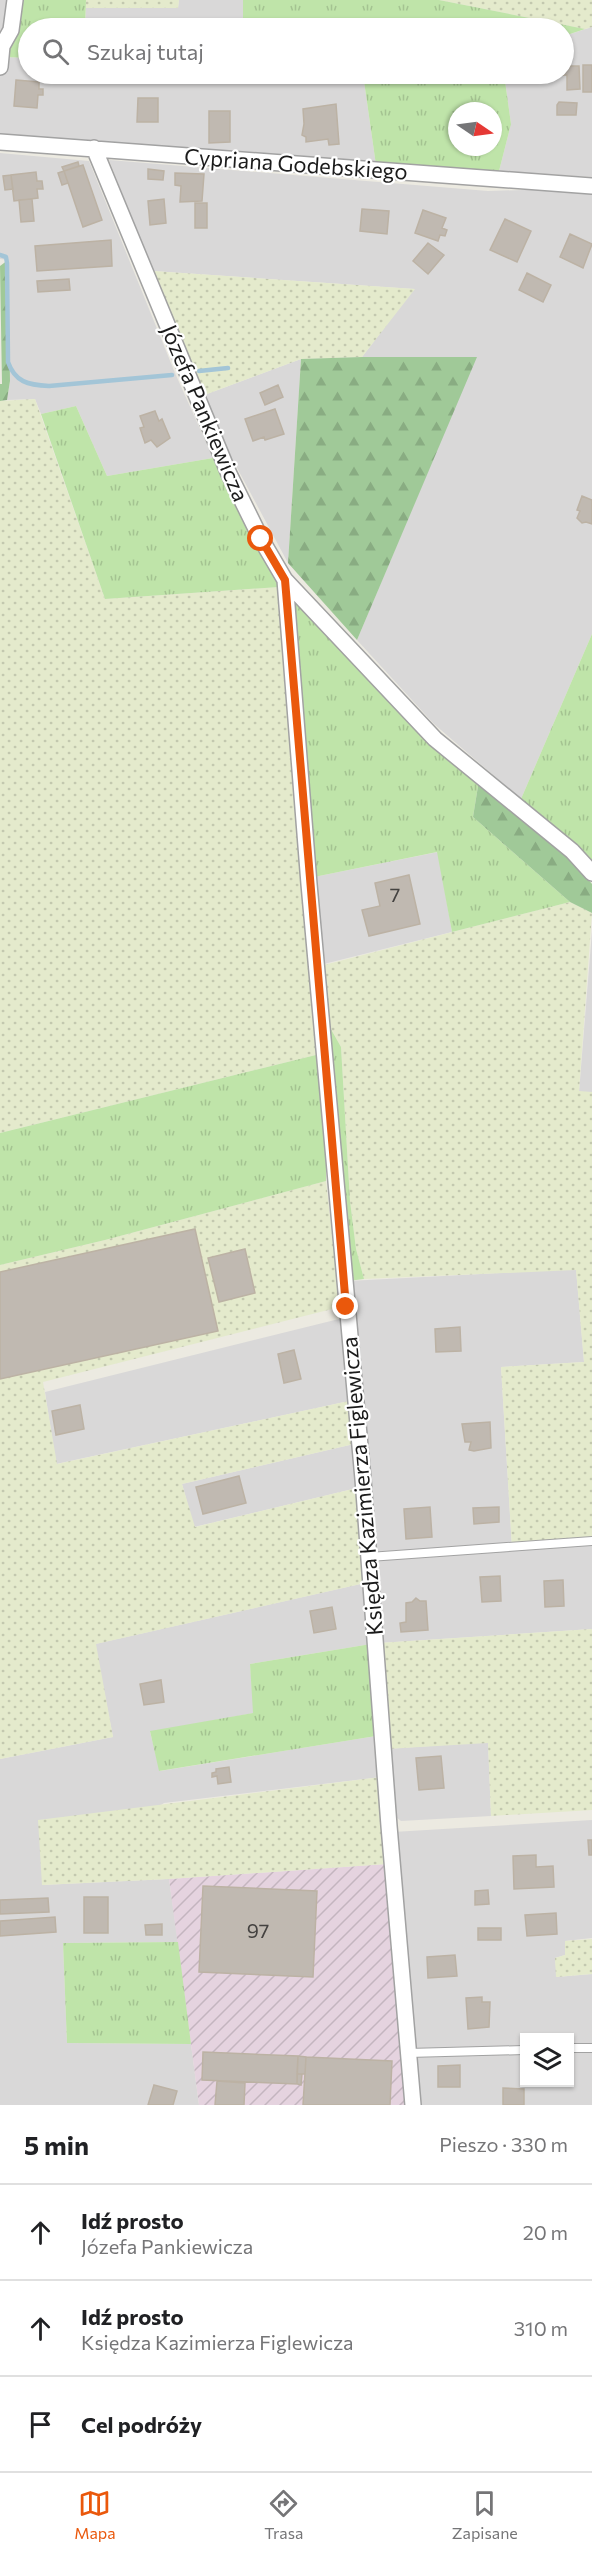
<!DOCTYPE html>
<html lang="pl">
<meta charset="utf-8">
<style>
:root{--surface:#fff;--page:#f2f2f2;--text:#202124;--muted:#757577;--line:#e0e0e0;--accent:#ea580c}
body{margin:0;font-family:Commissioner,sans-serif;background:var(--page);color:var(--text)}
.controls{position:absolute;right:18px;bottom:18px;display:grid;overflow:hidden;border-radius:0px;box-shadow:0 2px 4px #0004}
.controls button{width:54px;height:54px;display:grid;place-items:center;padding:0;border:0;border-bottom:2px solid var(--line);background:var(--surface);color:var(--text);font:30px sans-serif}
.compass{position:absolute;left:448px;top:102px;width:54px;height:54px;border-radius:50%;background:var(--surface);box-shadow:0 2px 4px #0004;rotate:103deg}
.stop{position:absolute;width:18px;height:18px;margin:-14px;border:4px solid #ea580c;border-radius:50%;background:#fff}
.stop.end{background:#ea580c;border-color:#fff;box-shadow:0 2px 6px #0008}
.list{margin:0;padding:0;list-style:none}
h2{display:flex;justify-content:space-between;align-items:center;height:78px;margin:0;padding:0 24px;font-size:26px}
h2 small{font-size:20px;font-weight:400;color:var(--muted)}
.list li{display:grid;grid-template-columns:39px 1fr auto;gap:18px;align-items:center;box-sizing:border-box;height:96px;padding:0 24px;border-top:2px solid var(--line)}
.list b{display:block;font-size:22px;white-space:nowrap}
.list p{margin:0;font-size:20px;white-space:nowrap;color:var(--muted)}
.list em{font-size:20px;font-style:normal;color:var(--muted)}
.icon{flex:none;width:33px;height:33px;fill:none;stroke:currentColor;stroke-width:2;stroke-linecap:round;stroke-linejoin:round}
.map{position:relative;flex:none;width:592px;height:2105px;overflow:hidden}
.search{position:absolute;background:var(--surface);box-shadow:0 2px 4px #0004;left:18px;right:18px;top:18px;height:66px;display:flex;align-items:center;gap:15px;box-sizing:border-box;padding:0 21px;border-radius:33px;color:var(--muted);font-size:22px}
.sheet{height:366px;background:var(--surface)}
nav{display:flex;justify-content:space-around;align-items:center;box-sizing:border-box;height:84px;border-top:2px solid var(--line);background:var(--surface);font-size:16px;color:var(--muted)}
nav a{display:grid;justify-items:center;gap:3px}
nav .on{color:var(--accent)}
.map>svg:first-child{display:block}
</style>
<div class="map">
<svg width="592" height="2105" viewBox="0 0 592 2105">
<defs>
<pattern id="industrial-furrows" width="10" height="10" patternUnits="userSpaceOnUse" patternTransform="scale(1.5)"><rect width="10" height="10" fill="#e5d3df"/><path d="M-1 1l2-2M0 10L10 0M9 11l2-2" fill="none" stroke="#c4b5bf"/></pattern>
<pattern id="farmland-dots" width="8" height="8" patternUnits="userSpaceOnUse" patternTransform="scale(1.5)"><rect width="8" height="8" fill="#e4eacc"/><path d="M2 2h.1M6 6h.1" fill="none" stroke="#c3c8af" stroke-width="1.8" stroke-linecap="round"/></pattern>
<pattern id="grass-tufts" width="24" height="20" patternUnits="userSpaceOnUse" patternTransform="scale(1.5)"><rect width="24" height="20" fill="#bfe4a9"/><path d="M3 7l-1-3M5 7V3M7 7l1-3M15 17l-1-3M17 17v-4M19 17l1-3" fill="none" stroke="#a4c391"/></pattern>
<pattern id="forest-firs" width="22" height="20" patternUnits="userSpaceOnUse" patternTransform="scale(1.5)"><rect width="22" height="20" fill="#a0c998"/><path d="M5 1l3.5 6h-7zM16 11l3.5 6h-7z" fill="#89ac82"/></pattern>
</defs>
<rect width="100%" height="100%" fill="#eceae1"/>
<path fill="#d9d8d8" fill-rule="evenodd" d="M0,0H20L6,57L28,58V74H363L376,165L0,134Z
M179,0H243V28H85L86,8H178Z
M592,27V177L499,171L511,124L504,74H564V36Z
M0,153L89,161L175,373L213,458L107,476L76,406L41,414L35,399L7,400L10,381L8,260L0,259Z
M109,160L488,191L553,189L592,193V634L521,799L434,724L357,640L476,357H362L414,289L153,271Z
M301,359L288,563L199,397Z
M438,852L452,932L320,965L314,877Z
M592,931V1092H579Z
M576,1269L584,1362L501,1367L512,1548L592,1543V1629L379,1643L348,1281Z
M343,1318L349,1401L56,1464L45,1392Z
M354,1444L357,1488L194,1527L182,1484Z
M365,1583L371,1644L250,1664L254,1713L150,1732L160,1771L376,1736L381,1777L164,1803L42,1885L169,1879L178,1942L63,1943L67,2043L191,2044L199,2105H0V1759L113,1737L95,1644Z
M488,1742L491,1816L401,1821L391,1813L386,1749Z
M592,1820V1938L565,1941V1955L555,1958L557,1977L592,1974V2105H416L393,1832ZM524,2038H570V2082H524Z"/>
<path fill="url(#industrial-furrows)" d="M387,1864L406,2105H199L169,1879Z"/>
<path fill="url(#farmland-dots)" d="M86,0H179L178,8H86Z
M439,0H592V27L585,29Z
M153,271L415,289L362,357L301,359L199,397Z
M35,399L105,599L279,587L320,1054L0,1133V401Z
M570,902L592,913L579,1091L592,1092V1543L512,1548L501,1367L584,1362L576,1270L364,1279L356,1249L350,1201L341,1047L324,1017L320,966Z
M326,1181L340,1307L43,1382L57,1464L349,1401L354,1444L182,1484L195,1527L357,1488L365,1583L96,1644L113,1737L0,1759V1265L105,1240Z
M592,1629V1810L491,1816L488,1743L386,1749L379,1643Z
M381,1777L387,1864L169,1879L42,1885L38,1820Z
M592,1939V1974L556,1977L555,1958L565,1955V1941Z"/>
<path fill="url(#grass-tufts)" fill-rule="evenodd" d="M20,0H86L85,28H28V58L6,57Z
M243,0H439L585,29L564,36V28H243Z
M363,74H504L511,124L499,171L376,165ZM457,111H493V147H457Z
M76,406L107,476L213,458L279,587L105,599L41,414Z
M290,595L479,780L473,817L570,902L452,932L437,852L314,877Z
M592,634V867L575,848L521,799Z
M324,1017L341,1047L350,1201L356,1249L364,1279L348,1281Z
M320,1054L326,1137V1181L105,1240L0,1265V1133Z
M371,1644L376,1736L159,1771L150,1731L253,1713L250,1664Z
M178,1942L191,2044L67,2043L63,1943Z"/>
<path fill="url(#forest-firs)" d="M8,260L10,381L7,400L0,401V384H2L0,266Z
M362,357H477L357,640L288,563L301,359Z
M479,780L569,856L592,884V913L570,902L473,817Z"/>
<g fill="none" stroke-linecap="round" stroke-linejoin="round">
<path stroke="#a3c5d7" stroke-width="4.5" d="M0,255L6,257L7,263L8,362C15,382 28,385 49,386L172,375
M199,371L228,368"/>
</g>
<path fill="#c0b9b1" stroke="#bcb2a4" stroke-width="1.5" d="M583,65H592V92H583Z
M564,66H579L580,89L567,90V75H562Z
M16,80L39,82V89H43V95H38L37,108L14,106Z
M138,98H158V122H137Z
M559,102L577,103L576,115H557V105Z
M336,104L339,144L329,145L328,139L306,142V137L302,135L304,124L303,109Z
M209,111H230V142L209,143Z
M78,162L79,166L64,171L62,167Z
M83,165L102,220L83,227L64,171Z
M148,169L164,171L163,180L148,179Z
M64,171L68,183L62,185L58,173Z
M36,172L37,181H42L43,189H37L38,198L14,201L11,175Z
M175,173L204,174L202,201L180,202L181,186L175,185Z
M11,175L13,189L5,190L3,176Z
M32,199L34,221L21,222L19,200Z
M164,199L166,223L150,225L148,201Z
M195,203H207V228H195Z
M362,209L389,211L387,234L360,231Z
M423,210L446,218L442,228L447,230L445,236L440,235L438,241L415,233Z
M505,219L531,231L517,262L490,250Z
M570,234L592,244L583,268L560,257Z
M111,240L112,266L37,271L35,246Z
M428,243L444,255L428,274L413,261Z
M527,273L551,285L543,302L519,290Z
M69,279L70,290L38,292L37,281Z
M278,385L283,397L265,405L260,393Z
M275,409L284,434L265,440L264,437L253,441L245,419Z
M155,411L159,421L162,419L170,438L157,447L151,440L145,443L140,428L144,427L140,416Z
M582,496L592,500V524L586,522L582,523L577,518L580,511L577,510Z
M409,875L420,924L369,936L362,910L380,906L375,883Z
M195,1229L218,1331L0,1379V1272Z
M245,1249L255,1293L219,1302L208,1258Z
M460,1327L461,1351L436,1352L435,1329Z
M294,1350L301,1379L284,1383L278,1354Z
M80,1405L84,1429L56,1435L52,1411Z
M490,1422L491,1448L474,1451L469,1450L471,1442H465L462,1424Z
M239,1476L246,1503L203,1514L196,1487Z
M430,1507L432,1537L406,1539L404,1509Z
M499,1507V1522L474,1524L473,1508Z
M500,1576L501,1601L482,1602L480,1577Z
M563,1580L564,1606L545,1607L544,1581Z
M416,1598L420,1601H426L428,1630L401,1632L400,1623L406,1622V1603L412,1602Z
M332,1607L336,1629L314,1633L310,1611Z
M161,1680L164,1702L144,1705L140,1684Z
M441,1756L444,1788L419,1790L416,1758Z
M229,1767L231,1782L218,1784L217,1776L212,1777V1773L216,1772V1769Z
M588,1840H592V1855H589Z
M536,1855V1867L553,1866L554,1887L514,1889L513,1856Z
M203,1886L317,1891L313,1977L199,1972Z
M488,1890L489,1904L475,1905V1891Z
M84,1897H108V1933H84Z
M48,1898L49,1912L0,1914V1900Z
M556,1913L557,1934L527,1936L525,1915Z
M55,1917L56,1932L0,1936V1921Z
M162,1924V1935H146L145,1925Z
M478,1928H501V1940H478Z
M455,1955L457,1976L428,1978L427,1957Z
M482,1997V2002H490L489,2027L468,2029L466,1998Z
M203,2052L298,2056L297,2084L202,2080Z
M298,2056L306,2057L305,2074H297Z
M306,2057L392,2061L390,2105H303Z
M460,2065V2087H438V2066Z
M297,2074H302L301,2085L297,2084Z
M217,2081L245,2083L244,2105H215Z
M154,2085L177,2091L173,2105H148Z
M503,2088L524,2089V2105H503Z"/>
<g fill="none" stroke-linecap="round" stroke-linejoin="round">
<defs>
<path id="service" d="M369,1557L592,1541
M570,2048H592
M408,2053L524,2050"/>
<path id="minor" d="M0,67L2,46L11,30L15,0
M0,142L592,186
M94,148L229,474L261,539L285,580L435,739L572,851L592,873
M285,580L309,884L363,1479L389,1826L413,2105"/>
</defs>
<use href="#service" stroke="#a2a2a2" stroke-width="10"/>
<use href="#minor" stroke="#a2a2a2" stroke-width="18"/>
<use href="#service" stroke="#fff" stroke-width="8"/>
<use href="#minor" stroke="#fff" stroke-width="15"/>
</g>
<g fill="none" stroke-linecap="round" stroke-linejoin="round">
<path stroke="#ea580c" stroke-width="8" d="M261,539L285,580L346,1307"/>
</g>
<g text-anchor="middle" stroke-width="4.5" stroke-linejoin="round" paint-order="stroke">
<g font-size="20" fill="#444240">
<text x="395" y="902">7</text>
<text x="258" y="1938">97</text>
</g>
<g font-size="22" fill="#1b1b1b" stroke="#fff">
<text transform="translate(296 164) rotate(4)" y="8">Cypriana Godebskiego</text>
<text transform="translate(205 413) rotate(67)" y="8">Józefa Pankiewicza</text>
<text transform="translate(362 1486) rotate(-95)" y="8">Księdza Kazimierza Figlewicza</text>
</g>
</g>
</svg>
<div class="controls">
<button><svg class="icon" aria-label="layers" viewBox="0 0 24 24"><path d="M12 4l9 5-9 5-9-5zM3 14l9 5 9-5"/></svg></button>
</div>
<svg class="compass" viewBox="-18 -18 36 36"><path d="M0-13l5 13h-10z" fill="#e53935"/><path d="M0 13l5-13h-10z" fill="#757577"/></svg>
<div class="stop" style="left:261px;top:539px"></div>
<div class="stop end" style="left:346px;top:1307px"></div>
<div class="search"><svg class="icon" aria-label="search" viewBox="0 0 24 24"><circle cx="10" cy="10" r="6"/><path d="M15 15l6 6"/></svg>Szukaj tutaj</div>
</div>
<section class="sheet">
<h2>5 min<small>Pieszo · 330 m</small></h2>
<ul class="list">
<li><svg class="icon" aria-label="ahead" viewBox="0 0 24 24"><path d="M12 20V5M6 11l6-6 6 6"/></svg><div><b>Idź prosto</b><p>Józefa Pankiewicza</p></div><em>20 m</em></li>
<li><svg class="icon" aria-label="ahead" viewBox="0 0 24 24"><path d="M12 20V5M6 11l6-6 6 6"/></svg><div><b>Idź prosto</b><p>Księdza Kazimierza Figlewicza</p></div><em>310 m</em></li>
<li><svg class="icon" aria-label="arrive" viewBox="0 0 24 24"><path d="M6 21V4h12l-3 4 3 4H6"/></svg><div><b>Cel podróży</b></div></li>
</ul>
</section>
<nav>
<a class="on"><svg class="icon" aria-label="map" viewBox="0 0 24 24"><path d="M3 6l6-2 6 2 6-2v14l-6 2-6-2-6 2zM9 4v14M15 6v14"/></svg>Mapa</a>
<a><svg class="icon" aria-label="directions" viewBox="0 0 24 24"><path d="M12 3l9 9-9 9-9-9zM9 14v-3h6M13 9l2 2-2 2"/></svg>Trasa</a>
<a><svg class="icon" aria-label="saved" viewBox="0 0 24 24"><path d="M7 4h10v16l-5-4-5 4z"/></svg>Zapisane</a>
</nav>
